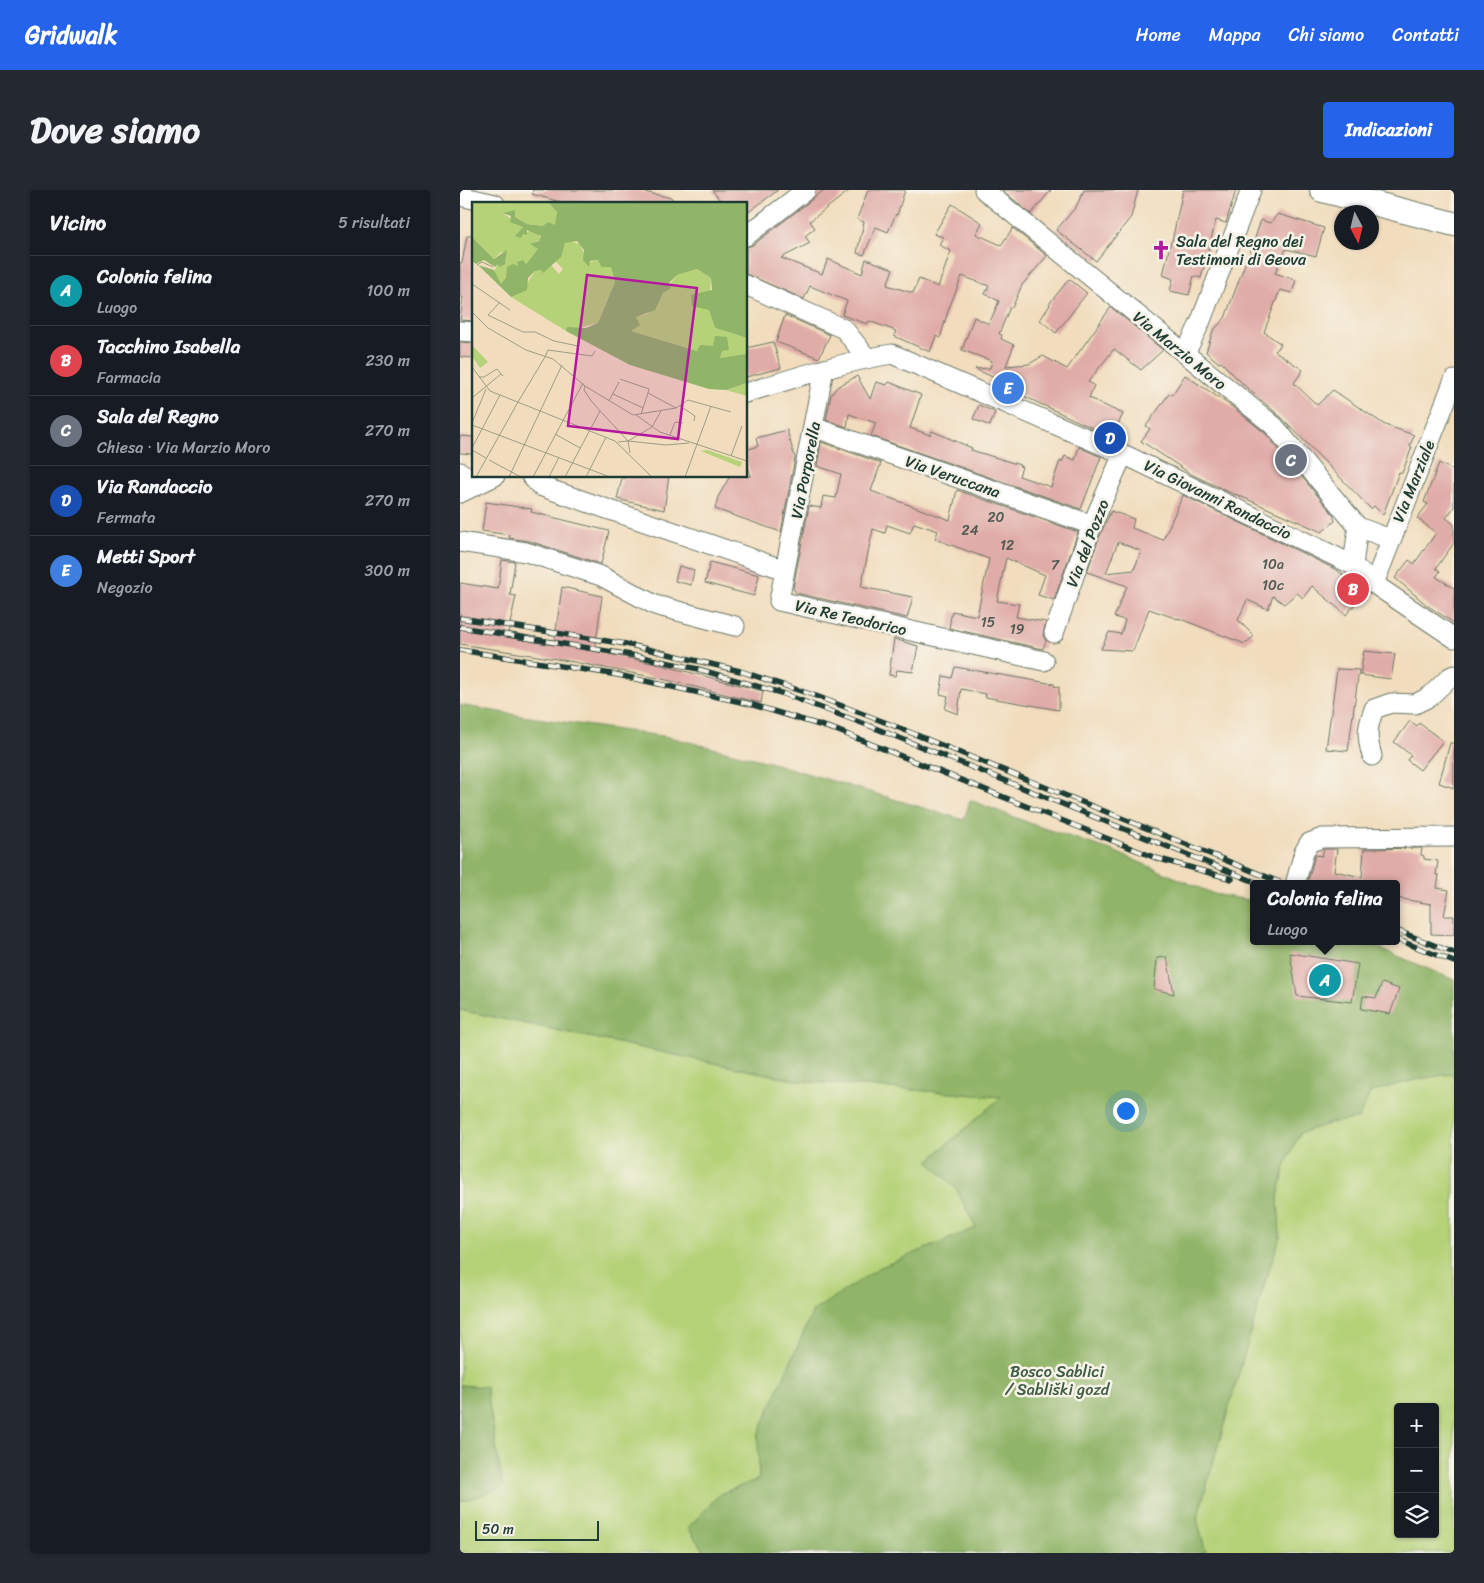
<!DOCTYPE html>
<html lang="it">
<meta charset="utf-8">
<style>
:root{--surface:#171b24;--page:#242831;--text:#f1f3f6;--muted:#9ea1a6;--line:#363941;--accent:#2563eb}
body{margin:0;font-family:Sriracha,sans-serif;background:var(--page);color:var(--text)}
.controls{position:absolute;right:15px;bottom:15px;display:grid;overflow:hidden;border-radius:5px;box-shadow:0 1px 4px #0004}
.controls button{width:45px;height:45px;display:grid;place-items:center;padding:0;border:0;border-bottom:1px solid var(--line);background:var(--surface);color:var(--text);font:25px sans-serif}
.compass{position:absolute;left:874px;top:15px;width:45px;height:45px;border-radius:50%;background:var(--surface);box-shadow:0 1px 4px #0004;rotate:173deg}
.scale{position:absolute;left:15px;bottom:12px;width:124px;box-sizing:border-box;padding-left:5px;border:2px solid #1f3d34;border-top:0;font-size:14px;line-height:18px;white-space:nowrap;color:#1f3d34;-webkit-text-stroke:4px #f7f3e8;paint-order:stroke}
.you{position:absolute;left:665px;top:920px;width:18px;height:18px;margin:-12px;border:4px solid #fff;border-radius:50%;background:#1a73e8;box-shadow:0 0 0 8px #1a73e833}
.badge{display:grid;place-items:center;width:32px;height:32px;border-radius:50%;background:var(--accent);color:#fff;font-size:16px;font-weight:700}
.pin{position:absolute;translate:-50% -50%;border:2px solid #fff;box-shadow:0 1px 5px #0006}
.popup{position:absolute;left:790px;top:690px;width:150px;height:65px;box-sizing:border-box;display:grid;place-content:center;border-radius:5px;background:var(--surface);filter:drop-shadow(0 1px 4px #0005);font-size:16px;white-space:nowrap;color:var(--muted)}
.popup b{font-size:19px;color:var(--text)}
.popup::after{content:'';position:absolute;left:50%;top:100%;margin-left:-10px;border:10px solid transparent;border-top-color:var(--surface)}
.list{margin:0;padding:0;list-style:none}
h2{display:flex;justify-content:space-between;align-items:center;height:65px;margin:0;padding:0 20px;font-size:21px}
h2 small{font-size:16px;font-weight:400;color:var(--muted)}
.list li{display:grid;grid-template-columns:32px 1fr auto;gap:15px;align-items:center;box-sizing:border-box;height:70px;padding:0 20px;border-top:1px solid var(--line)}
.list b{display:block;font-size:19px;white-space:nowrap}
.list p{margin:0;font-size:16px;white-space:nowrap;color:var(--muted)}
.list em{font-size:16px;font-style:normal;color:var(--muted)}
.icon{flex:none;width:28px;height:28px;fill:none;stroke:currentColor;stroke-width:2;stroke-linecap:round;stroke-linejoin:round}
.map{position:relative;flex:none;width:994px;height:1363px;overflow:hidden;border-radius:5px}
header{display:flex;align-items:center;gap:30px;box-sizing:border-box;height:70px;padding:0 25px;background:var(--accent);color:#fff}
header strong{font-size:24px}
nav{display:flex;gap:28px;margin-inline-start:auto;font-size:18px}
.intro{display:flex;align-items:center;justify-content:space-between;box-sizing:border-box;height:120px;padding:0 30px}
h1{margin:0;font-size:35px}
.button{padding:12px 22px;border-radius:5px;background:var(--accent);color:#fff;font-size:18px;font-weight:700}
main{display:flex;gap:30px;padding:0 30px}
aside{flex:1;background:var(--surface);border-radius:5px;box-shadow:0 1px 4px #0004}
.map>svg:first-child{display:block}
</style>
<header>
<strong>Gridwalk</strong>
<nav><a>Home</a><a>Mappa</a><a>Chi siamo</a><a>Contatti</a></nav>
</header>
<div class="intro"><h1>Dove siamo</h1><a class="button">Indicazioni</a></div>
<main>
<aside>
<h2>Vicino<small>5 risultati</small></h2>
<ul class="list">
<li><span class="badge" style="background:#0f9aa8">A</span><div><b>Colonia felina</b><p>Luogo</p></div><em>100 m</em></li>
<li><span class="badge" style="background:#e0444e">B</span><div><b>Tacchino Isabella</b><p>Farmacia</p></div><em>230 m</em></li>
<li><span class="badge" style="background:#6b7280">C</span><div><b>Sala del Regno</b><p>Chiesa · Via Marzio Moro</p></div><em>270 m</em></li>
<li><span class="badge" style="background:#1a4fb4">D</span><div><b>Via Randaccio</b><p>Fermata</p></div><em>270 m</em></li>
<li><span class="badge" style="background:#3f7fe0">E</span><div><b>Metti Sport</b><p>Negozio</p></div><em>300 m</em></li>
</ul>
</aside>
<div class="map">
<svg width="994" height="1363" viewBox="0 0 994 1363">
<rect width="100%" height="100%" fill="#f7f3e8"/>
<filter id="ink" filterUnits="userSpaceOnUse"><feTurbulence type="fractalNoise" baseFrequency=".02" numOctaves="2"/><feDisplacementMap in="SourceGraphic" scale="10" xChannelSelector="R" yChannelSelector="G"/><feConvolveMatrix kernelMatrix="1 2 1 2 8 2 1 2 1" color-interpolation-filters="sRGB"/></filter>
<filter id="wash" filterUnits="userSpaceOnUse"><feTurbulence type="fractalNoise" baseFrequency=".0096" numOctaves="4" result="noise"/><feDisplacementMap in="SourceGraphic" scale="20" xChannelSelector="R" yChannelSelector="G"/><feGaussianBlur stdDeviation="1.12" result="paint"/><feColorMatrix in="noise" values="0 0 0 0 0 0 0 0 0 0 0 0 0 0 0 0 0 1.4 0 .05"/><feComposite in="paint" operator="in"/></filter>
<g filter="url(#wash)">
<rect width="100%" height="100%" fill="#f1ddbd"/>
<path fill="#b5d278" stroke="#6a8856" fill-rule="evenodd" d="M0,820L340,891L542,907L468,971L497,1000L516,1038L419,1078L298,1245L299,1289L260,1304L228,1338L245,1363H0V1312L43,1297L26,1197L0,1195Z
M994,884V1363H746L737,1329L807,1085L820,1048L818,1007L826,973L840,943L874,932L898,929L909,903C939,893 963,887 994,884ZM938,1217H975V1344H938Z"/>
<path fill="#90b468" stroke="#58784e" d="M0,515L62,526L209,547L309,572L504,630L510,610L577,636L651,660L754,704L794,711V751H903L994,790V884C964,887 938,893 910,903L898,929L874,932L840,943L826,973L818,1007L820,1048L807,1085L737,1329L746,1363H245L228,1338L260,1304L299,1289L298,1245L353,1121L419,1078L516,1038L497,1000L468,971L541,907L340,891L0,820Z
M0,1195L26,1197L43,1297L0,1312Z"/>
<g id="blocks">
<path fill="#e0aca8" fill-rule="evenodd" d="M73,0H175L212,8L211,14H107L72,4Z
M252,0H318L286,24V14H263Z
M364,0H390L350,31L355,38L345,46L350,53L321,68L362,84L368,69L402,84L406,69L433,79L427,95L453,103L459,89L478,97L491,61L479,55L483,47L474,44L492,14L522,33L516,44L541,55L553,38L587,66L562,95L552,118L550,117L539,144L542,145L541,149L554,155L546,176L569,174L583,166L607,179L651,117L703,160L681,180L654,159L628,192L634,195L629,208L663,224L652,247L544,197L546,193L515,179L530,178L532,171L502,160L514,127L529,134L539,111L525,104L529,96L502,86L489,118L480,148L476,146L470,162L434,146L436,141L409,131L407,134L382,125L387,111L350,96L344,109L286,84V57L293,55Z
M408,0H445L437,25L436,24L428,42L416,37L404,65L397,63L404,32L397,29Z
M542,0H591L571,24Z
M624,0H678L671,27L636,71L596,40L616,17Z
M723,0H776L766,33L756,30L741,88L734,86L729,105L710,101L713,89L703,85L711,51H712Z
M818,24L864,38L856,66L826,59L815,83L836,90L832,103L820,100L804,142L821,154L815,161L843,180L834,193L857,215L873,200L925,235L954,245L950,256L952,257L942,283L939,282L923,325L914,316L911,319L821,227L788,199L761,172L759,173L746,162L753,141L765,128L786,71L787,72L801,30L810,33Z
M7,46H14V131L0,130L3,107H0V72L2,73Z
M609,89L627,103L596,143L580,130L590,115L589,114Z
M325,125L370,145L359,168L316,152Z
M0,152L14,153V168L0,167Z
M313,152L321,178L286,187V158Z
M725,185L774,218L806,244L873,324L875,331L862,342L775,304V305L731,284L681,251L690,239L686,236L709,204L712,205Z
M397,186L410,209L416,192L427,195L429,192L461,205L450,238L470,245L472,241L512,258L511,260L560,275L559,276L562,277L559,286L591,297L600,271L602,272L605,266L615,270L619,257L641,267L621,319L411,246L416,233L389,224L387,237L366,230L371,205L377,197Z
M519,215L535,222L530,236L513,229Z
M327,240L335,268L321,342L255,319L258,307L270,286H291L286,270V260L298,256L296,248Z
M0,246L14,247V264L0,263Z
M361,252L421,273L411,301L490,330L497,300L618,342L594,410L578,405L585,385L546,368L537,411L559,414L556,427L586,432L583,445L586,451L583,459L489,438L492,421L517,426L529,369L475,349L478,341L454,333L450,343L427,335L425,343L413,339L401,397L453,407L447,428L336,403L333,398L349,316L361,318L363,306L376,308L381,284L357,276Z
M979,273L994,281V317L986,328L994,334V353L976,378L980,381L976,387L994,398V433L968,416L935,388L949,370L954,374L976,343L957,328L968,314L964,312Z
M166,286H209L204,320L157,309L162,288H166Z
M723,305L877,380L905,402L886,425L852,396L843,408L837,403L824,414L813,406L808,419L787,410L778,430L794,446L785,454L718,428V429L689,419L673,461L641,459L649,442L661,444L665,430L654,427L667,396L627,382L640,345L651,321L674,329L672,338L703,350ZM658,352L681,361L674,380L646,383Z
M26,312L72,319L71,322L149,341L141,374L69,351L49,348L50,345L22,341Z
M42,370L55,372L50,405L56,406L47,447L94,455L102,397L142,406L135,461L201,475L303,501L301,513L198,488L103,470L0,454V393L38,399Z
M250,372L299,385L294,406L245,393Z
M219,376L234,380L231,395L215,391Z
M434,449L458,456L453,482L437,480L435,486L429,485Z
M904,461L935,464L931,489L900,485Z
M495,477L594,494V496L599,497V520L525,507L526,504L501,499L498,524L485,519L488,506L480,504L483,486L492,488Z
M877,479L899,480L888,561L866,559Z
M950,531L957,536L959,533L983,551L960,580L947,570L951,565L934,552Z
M990,553H994V598L979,593Z
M962,658L961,665L964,666V669L978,671L976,685H979L977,698L989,700L984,726H994V745L971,744V714L936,708V694H858L848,691L855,665L862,666L864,659H877L874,681L902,687L904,659Z
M830,763L898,774L892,812L837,806Z
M707,767L714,804L694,799L697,768Z
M922,793L939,799L930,824L901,819L903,806L916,808Z"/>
</g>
</g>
<g filter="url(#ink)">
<use href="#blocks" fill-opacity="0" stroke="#687564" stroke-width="1"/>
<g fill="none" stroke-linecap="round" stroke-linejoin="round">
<defs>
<path id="minor" d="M524,0L814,236L898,337L893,375
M0,6L35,14
M286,46L346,0
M286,95L384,139L407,168
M0,141L14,142
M725,164L740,133L791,0
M364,179L319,411L584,471
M286,203C334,188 382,172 432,164L663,264L893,375L914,394L994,448
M353,237L632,335
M0,282L19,293
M71,286L80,296L325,380
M0,303L35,286
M898,337L930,349
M0,352L66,362L141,386L195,415L275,436
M914,394L994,190
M594,443L632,335L663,264
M912,566C906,545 907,538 914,519L931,513L955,514L969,507L990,487L994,485
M836,691L844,662L849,653L862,648L994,647"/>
<path id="major" d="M862,0L994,34"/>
</defs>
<use href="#minor" stroke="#687564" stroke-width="21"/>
<use href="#major" stroke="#687564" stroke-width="26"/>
<use href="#minor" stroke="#fff" stroke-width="19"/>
<use href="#major" stroke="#fff" stroke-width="24"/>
<defs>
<path id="rail" d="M0,428L166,454L280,481L356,506L427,533L824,694
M0,437L177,466L238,479L321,503L410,536L800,694
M0,460L158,485L290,514L376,540L696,668L772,689
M936,740L994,763
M936,749L994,772"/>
</defs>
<use href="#rail" stroke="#1f3d34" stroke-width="5.5"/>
<use href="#rail" stroke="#f7f3e8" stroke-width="4" stroke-dasharray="11" stroke-linecap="butt"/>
</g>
</g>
<defs>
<symbol id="church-bare" viewBox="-9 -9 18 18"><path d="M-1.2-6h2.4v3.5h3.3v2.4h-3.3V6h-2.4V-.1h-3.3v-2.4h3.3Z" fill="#b5179e" stroke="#f7f3e8" stroke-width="2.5" paint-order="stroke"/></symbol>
</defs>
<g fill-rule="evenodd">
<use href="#church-bare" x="687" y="46" width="28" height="28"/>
</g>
<g text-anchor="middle" stroke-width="5" stroke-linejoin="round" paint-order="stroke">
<g font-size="14" fill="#4f5951">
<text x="536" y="332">20</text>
<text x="510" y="345">24</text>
<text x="547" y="360">12</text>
<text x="813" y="379">10a</text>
<text x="595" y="380">7</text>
<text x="813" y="400">10c</text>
<text x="528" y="437">15</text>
<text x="557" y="444">19</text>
</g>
<g font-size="16" fill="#1f3d34" stroke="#f7f3e8" text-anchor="start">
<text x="716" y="57">Sala del Regno dei<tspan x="716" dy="18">Testimoni di Geova</tspan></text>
</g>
<g font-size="16" fill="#1f3d34" stroke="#f7f3e8">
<text transform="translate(720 160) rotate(39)" y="6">Via Marzio Moro</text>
<text transform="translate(345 280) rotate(-79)" y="6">Via Porporella</text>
<text transform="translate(493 286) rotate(19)" y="6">Via Veruccana</text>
<text transform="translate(953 291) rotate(-68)" y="6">Via Marziale</text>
<text transform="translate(758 309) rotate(26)" y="6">Via Giovanni Randaccio</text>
<text transform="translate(627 353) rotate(-69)" y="6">Via del Pozzo</text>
<text transform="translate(391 427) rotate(13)" y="6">Via Re Teodorico</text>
</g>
<g font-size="16" fill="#3d5b42" stroke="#f7f3e8">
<text x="597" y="1187">Bosco Sablici<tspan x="597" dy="18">/ Sabliški gozd</tspan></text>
</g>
</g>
<g transform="translate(12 12)">
<rect width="275" height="275" fill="#f1ddbd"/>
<path d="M0,0H76L85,10L84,23L71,24L55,22L43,15L41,10L32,12L51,25L44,35L64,26L69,37L62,41L66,47L53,63L44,65L29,83L22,70L26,61L34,59V52L29,50L22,57L0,35ZM97,39L108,42L116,61L126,58L129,65H139L143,80L126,121L94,129L39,95L50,89L63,69L79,63L87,72L91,67L84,60L91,43ZM225,67L239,76L237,108L243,126L275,136L274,154L248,156L250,148L241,144L225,149L159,129L165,120L163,115L175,112L205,73ZM0,143L16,160L8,166L0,154ZM275,181V194L254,188ZM236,248L244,251L270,260L268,265L229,249Z" fill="#b5d278"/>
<path d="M76,0H275V136L243,126L237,108L220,104L219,93L240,88L239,76L225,67L205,73L197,81L199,86L191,91L183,108L164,115L168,123L159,129L225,149L228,143L241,144L243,134L255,135L257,148L250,149L248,156L275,152V181L254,188L237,187L158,163L94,129L95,125L114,126L126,121L143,80L139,65H129L126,58L118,59L117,65L111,58L112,48L105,39L93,41L89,55L71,71L69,68L63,69L56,76L55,88L39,95L6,63L22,68L29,82L34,76L35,65L41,62L46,64L45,60L51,58L54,62L66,47L58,42L67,39L69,34L55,28V33L51,32L49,36L43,34L51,25L38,20L39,14L31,11L43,8V15L55,22L71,24L76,20L83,23L85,10ZM0,35L22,57L35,48L33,62L27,65L26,62L23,65L12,58L4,62L0,59Z" fill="#90b468"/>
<path fill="none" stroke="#9d9d86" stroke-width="1" d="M5,63L10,60L21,65M0,82L38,108M28,100L16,113L51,130H63L82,139L106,144L105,152M0,110L16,126L54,148L81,157L113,184L161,213L204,206L216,198L259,210M73,155L76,148L120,154L123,149M0,165L18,189L143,239L180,275M7,175H12L25,167L31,174M148,177L177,187L176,191L204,206M113,184L112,188L120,200L156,239L158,251M141,192L171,206M0,196L29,172M137,199L147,180M46,200L73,155M208,204L223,214L222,219M169,212L176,191M164,213L188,230L275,259M0,221L14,187M0,223L138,275M83,232L108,246M198,233L203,220L211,221M156,239L194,243L217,241M146,240L156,239L180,225L189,209M0,246L28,193M0,248L14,256M259,254L270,224M17,258L49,275M4,275L46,200M37,275L90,163M61,275L111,181M77,275L87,255M93,275L128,209M114,275L134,235M213,275L239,204"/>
<path fill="#b5179e" fill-opacity="0.15" stroke="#b5179e" stroke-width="2.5" d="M115,73L225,86L206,237L96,224Z"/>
<rect width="275" height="275" fill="none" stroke="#1f3d34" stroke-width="2.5"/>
</g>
</svg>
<div class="controls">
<button>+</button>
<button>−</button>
<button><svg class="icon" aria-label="layers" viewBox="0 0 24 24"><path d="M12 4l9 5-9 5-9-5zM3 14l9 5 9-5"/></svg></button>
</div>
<svg class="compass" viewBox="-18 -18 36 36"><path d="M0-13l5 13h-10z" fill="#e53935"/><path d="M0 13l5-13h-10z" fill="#9ea1a6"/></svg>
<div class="scale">50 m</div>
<div class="you"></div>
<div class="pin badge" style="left:865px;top:790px;background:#0f9aa8">A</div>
<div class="popup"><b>Colonia felina</b>Luogo</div>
<div class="pin badge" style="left:893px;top:399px;background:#e0444e">B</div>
<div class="pin badge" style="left:831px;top:270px;background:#6b7280">C</div>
<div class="pin badge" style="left:650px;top:248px;background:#1a4fb4">D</div>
<div class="pin badge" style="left:548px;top:198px;background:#3f7fe0">E</div>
</div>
</main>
